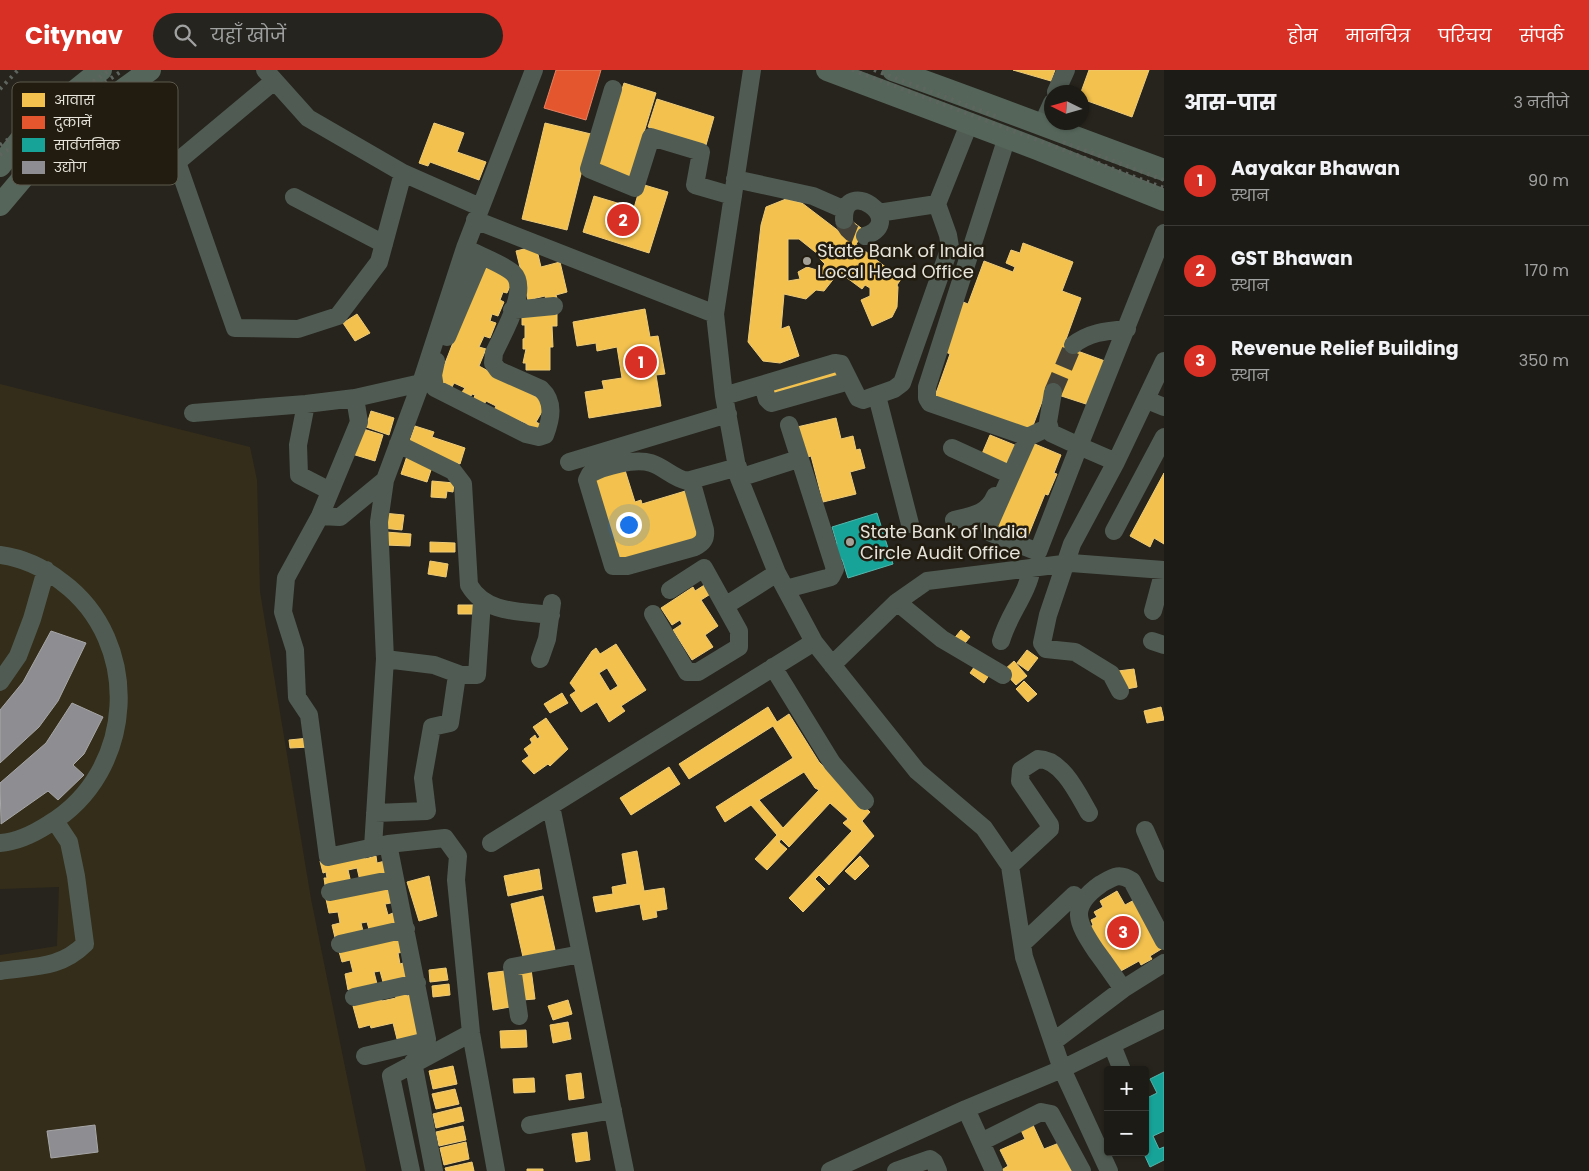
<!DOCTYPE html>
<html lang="hi">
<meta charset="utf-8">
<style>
:root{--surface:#1d1b16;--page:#25241f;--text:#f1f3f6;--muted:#a0a1a1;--line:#3b3935;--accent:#d93025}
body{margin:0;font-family:Poppins,"Noto Sans Devanagari",sans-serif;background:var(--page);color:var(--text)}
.controls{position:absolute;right:15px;bottom:15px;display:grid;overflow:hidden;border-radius:5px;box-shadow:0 1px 4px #0004}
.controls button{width:45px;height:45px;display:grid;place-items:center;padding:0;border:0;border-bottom:1px solid var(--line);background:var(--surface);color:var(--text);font:25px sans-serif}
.compass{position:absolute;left:1044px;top:15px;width:45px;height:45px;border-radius:50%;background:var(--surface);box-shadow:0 1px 4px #0004;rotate:275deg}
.you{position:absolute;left:628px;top:454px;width:18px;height:18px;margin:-12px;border:4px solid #fff;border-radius:50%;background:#1a73e8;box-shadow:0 0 0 8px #1a73e833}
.badge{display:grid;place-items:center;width:32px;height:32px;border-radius:50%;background:var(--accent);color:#fff;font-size:16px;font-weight:700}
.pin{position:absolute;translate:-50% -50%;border:2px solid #fff;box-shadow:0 1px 5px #0006}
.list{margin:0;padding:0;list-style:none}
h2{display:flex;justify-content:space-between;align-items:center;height:65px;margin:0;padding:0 20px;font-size:21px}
h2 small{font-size:16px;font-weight:400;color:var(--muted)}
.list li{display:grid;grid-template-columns:32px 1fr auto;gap:15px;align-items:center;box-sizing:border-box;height:90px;padding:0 20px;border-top:1px solid var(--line)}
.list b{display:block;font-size:19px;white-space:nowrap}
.list p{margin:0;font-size:16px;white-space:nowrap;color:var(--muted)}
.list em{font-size:16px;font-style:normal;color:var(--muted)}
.icon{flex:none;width:28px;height:28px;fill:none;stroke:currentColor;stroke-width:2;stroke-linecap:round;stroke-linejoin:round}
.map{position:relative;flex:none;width:1164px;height:1101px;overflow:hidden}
header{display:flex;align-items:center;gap:30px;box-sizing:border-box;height:70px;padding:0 25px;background:var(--accent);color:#fff}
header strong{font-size:24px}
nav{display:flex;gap:28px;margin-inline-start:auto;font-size:18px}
.search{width:350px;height:45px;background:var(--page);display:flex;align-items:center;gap:12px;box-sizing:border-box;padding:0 18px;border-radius:28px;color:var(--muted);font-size:19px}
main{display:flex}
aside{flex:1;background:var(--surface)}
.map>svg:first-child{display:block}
</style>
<header>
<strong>Citynav</strong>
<div class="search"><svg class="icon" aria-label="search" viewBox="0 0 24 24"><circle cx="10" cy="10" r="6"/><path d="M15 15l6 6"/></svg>यहाँ खोजें</div>
<nav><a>होम</a><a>मानचित्र</a><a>परिचय</a><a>संपर्क</a></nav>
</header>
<main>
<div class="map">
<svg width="1164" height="1101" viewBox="0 0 1164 1101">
<rect width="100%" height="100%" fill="#27241d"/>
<path fill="#342d1a" d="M0,314L250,377L257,410L260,522L311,829L366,1101H0V885L57,876L59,817L0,819Z"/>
<path fill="#f2c14e" stroke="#eecb78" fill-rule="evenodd" d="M1013,0H1055L1051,11Z
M1089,0H1149L1132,47L1082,29L1081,22Z
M624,13L656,23L630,108L597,98Z
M657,29L714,47L706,75L648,57Z
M434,53L464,63L457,82L486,92L479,110L430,92L428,96L419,93Z
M545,53L591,64L567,160L522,149Z
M641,114L668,122L649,183L583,162L594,126L634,138Z
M786,129L802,133L840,162L849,149L865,161L856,174L901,209L897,215L898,217L897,237L892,247L872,256L861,230L870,226V218L865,215L862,219L839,202L824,221L816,220L806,229L784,224L781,259L789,256L799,286L780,293L763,291L748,272L761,155L766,137ZM788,169H799L819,185L818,187L825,194L820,201L807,197L798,202L800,209L788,211Z
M1023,173L1073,192L1062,221L1081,228L1065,272L1072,279L1105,291L1089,335L1046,321L1031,361L935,326L950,284L944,281L963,232L968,234L984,191L1013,202L1015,197L1006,193L1011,180L1020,183Z
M536,176L541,197L560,192L567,222L556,225L558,232L547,235L545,226L528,230L516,181Z
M483,195L514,207L507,223L503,222L500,230L504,232L498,246L492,244L490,251L496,253L490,268L484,266L479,277L486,279L479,296L547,333L536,352L542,355L537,364L525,359L527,354L516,349L514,353L494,340L496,336L486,331L483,337L476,333L478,330L474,328L475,325L472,324L471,326L462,322L465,318L454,313L452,317L448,314L446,318L437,314Z
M645,239L650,267L658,266L665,304L656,305L661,336L589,348L585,322L604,319L602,311L622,308L617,277L597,281L596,273L577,276L573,252Z
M357,244L370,263L355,271L343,253Z
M522,244H557V256H552L553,277H550V300H526V293H523L526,279H523V269L525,268V255H522Z
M841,295L845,307L772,332L767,316Z
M371,341L394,348L389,365L366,357Z
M836,348L841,369L853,366L856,380L860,379L865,398L850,402L856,424L823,432L811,386L805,388L797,357Z
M415,356L434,362L432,367L465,378L460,394L408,376Z
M360,358L383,365L375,391L352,384Z
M990,365L1017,376L1009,397L981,386Z
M1030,372L1061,385L1054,403L1057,404L1048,425L1045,424L1026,471L995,459Z
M407,386L433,394L427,412L401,404Z
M624,397L635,432L641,430L642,434L692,419L703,469L617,496L589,408Z
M1164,403V474L1154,468L1150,477L1130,466Z
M432,411L454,413L453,422L447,421L446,428L431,427Z
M383,443L404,445L402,460L382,458Z
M386,462L411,464L410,476L385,475Z
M430,472L455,473V482H430Z
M430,491L448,494L446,507L428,504Z
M706,514L712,523L701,530L718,556L705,565L713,577L692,590L673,560L682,554L680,550L672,555L661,538L693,517L695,521Z
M458,535H477V544H458Z
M961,560L970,567L961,578L952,571Z
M616,574L646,620L621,636L625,641L609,652L597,632L581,642L570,625L576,621L570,613L592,581L596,578L600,584ZM607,598L618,616L610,621L599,603Z
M1027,580L1038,588L1028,601L1017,593Z
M1014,591L1027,606L1016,615L1003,601Z
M977,593L991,602L984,613L970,603Z
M1134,599L1137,617L1121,620L1118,601Z
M1024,611L1037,624L1028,632L1016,619Z
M562,623L568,633L550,643L544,634Z
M768,637L777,652L789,644L819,692L870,742L862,751L874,766L829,815L819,805L815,809L825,819L803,842L789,828L852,761L843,753L848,749L830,733L789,777L781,769L779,772L787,779L767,800L755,789L777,765L751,735L725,752L716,737L793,688L773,656L689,709L679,694ZM804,702L815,718L819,720L783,758L759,730Z
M1161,637L1164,650L1147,653L1144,641Z
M546,648L568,679L550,696L548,694L534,704L522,691L529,686L524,679L532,673L530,669L535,665L537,669L540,667L533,657Z
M309,668L310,677L290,678L289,670Z
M669,697L680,714L631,745L620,728Z
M363,781L365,789L376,786L377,793L385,791L388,804L360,811L357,798L348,800L351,813L325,815L324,808H327L326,802L323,803L320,791Z
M637,781L644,821L664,818L667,839L656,841L657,847L643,850L640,834L596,842L593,827L613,824L612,817L627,814L622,784Z
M860,786L869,796L855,810L845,801Z
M539,799L542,819L508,826L504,806Z
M429,806L437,846L419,851L407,812Z
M387,815L391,833L385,834L388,845L393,843L397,857L370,863L367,852L361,853L364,865L336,872L332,855L340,853L338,842L329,843L326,829Z
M1117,821L1125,835L1136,829L1163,878L1150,886L1152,889L1141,895L1139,891L1119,902L1110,884L1107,886L1089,858L1093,855L1091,850L1097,847L1094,842L1103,837L1100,831Z
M543,826L555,880L523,887L511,834Z
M400,864L404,882L398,883L400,894L406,892L409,906L383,912L380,901L374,902L377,914L348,920L345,904L353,902L350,890L342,892L338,878Z
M446,898L448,910L430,912L429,900Z
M531,899L535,929L522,930L518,901Z
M505,901L510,937L493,940L488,903Z
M449,914L450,925L433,927L432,916Z
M406,922L407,926L415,924L424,963L415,965L416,968L404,971L403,968L397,969L393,953L371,958L370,955L359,958L353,936L381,928L382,931L396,928L395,925Z
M568,930L572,944L553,950L548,936Z
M568,952L571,969L553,973L550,955Z
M526,960L527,977L501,978L500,961Z
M453,996L457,1014L433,1019L429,1001Z
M581,1003L584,1028L569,1030L566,1005Z
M534,1008L535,1022L514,1023L513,1009Z
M455,1019L459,1034L436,1039L432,1024Z
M461,1037L464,1051L436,1058L433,1044Z
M1033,1055L1044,1079L1059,1073L1072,1101H1000L1008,1096L1000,1080L1025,1069L1021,1060Z
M463,1056L466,1070L439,1076L436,1062Z
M587,1062L590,1090L576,1092L572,1064Z
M466,1072L469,1089L444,1095L440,1078Z
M472,1092L474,1101H446L445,1098Z
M527,1099H543V1101H527Z"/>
<path fill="#e4572e" stroke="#e58162" d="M556,0H601L586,50L544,38Z"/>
<path fill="#17a398" stroke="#55b6ac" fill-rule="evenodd" d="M877,443L893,494L848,508L842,489L838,491L833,475L837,474L832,457ZM873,477L876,487L863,491L860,482Z
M1164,1002V1061L1153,1066L1159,1079L1164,1077V1090L1150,1097L1145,1086L1149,1084L1145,1076V1055L1148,1053L1145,1048V1029L1157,1023L1150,1009Z"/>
<path fill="#8d8d92" stroke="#a8a7a8" d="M51,561L86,573L58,631L39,657L0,693V640L23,612Z
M72,633L103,647L84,684L73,695L84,705L58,730L48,721L1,754L0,713L46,673Z
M95,1055L98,1082L51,1088L47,1061Z"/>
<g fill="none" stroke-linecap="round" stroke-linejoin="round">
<path stroke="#444139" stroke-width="18" stroke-dasharray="18 9" stroke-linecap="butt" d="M844,151C847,162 854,166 865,166
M1053,322L1073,275"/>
<path stroke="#505c53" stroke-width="18" d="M265,0L308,48L403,103L480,137
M752,0L715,244L724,326L739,408L777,503L814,572L917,701L984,758L1010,796L1024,887L1062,999L1109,1101
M274,11L177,92L235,258L298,259L338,246L379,192L403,103
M613,19L589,99L635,118L651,67L701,82L695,115L733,126
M1056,22L1066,0
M1043,53L1052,33
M1007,67L927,317V328L930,333L1028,367
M735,109L813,126L845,140
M294,127L384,174
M878,143L937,134
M475,150L715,244
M844,150C843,105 909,150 865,166
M512,240L554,236
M447,267L481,187
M1073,275C1090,262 1106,261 1127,259
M436,291L433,305L435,318L526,364L539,367L545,365C551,349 555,332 541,319L498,300L493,293L494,283C502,265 530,219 513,203C503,194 478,185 465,178
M763,315L767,329L771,333L849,311
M1053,322L1048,352L1051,363L1079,376L1164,163
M724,326L835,293L841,294L858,328L863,330L894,319L902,313L950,177L948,165L937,134L969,54
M877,326L910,454
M355,328L359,352L320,446L286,508L283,542L295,580L297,627L309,645L328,787L388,774L445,768L458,786L456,810L471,963L496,1101
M1147,330L1164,337
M306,334L298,375L299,405L330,421
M193,343L306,334L355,328L421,313
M1049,357L1028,367L989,455L991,463L1038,482L1079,376L1116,392
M398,374L453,401L463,414L469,515C486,544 520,541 551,545
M952,378L1011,405
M569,392L728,344
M739,408L798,389
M691,410L705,460C706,469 703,473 695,477L627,496H613L587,410L590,404C604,396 635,388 651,393C664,397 673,408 687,411L738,397
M320,446L340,447L385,410
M954,450C971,446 988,444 995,426
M1114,461L1164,367
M0,485C23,488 44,498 62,512C143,572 136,702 49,754C35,763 17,772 0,773
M786,519L831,507L835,499L789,355
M897,532L942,569L1003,605
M725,536L777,503
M1153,541L1164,500
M653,544L687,602H698L739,577V561L704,498L670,520
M1001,571C1008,545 1027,525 1032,498
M1152,571L1164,575
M385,589L434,595L461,605H477L482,531
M540,589L547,569L552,533
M832,595L897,532L927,511L1071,493L1164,500
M773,597L832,693L865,731
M0,612L18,586L32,549L46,500
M1120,621L1111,604L1080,585L1075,582L1046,579L1042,573L1048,545L1072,474L1116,392L1164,291
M551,736L625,1101
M375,743L427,741L423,708L432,657L450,653L457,605
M1145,760L1164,803
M491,773L814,572
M373,777L385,589L379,452L385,410L421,313L465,178L534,0
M1010,796L1050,759V755L1020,711L1021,700L1038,689C1062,689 1078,724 1089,743
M330,822L395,809
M340,874L406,859
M1022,874L1074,825
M0,901C33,896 60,899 85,874L76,806L69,772L55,751
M1123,919C1114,906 1105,893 1096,881C1077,852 1068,837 1101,814C1113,807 1119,802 1132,811L1164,871
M354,927L417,913
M519,946L512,897L581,884
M1053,972L1123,919L1164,893
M1112,975L1122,1000
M365,986L423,972L427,969L388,774
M413,992L434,1101
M966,1039L994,1101
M530,1055L613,1040
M981,1072L1041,1042L1051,1044L1082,1101
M411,1101L391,1006L471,963
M830,1101L966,1039L1062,999L1164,949
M896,1101L930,1089L934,1092L938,1101"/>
<path stroke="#55655a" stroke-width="22" d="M827,0L1037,79L1164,130
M893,0C984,32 1073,67 1164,100
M0,96L31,56L101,0
M0,135L49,77L69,59L150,0"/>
<path stroke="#5e655e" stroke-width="4" stroke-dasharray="2.5 5" stroke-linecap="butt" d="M852,0L1164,118
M874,0L998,47
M0,19L18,0
M1063,72L1164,110
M0,75L110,0
M0,85L123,0"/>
</g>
<g fill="#a3a098" stroke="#211c0f" stroke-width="2">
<circle cx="807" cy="191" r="5"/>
<circle cx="850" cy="472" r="5"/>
</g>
<g text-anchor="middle" stroke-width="5" stroke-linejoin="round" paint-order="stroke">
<g font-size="18" fill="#e6e3da" stroke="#211c0f" text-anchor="start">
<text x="817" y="187">State Bank of India<tspan x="817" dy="21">Local Head Office</tspan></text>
<text x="860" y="468">State Bank of India<tspan x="860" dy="21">Circle Audit Office</tspan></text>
</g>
</g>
<rect x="12" y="12" width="166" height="103" rx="8" fill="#211c0f" stroke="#5c584c" stroke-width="1"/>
<rect x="22" y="23" width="23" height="14" fill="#f2c14e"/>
<rect x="22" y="46" width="23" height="13" fill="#e4572e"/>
<rect x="22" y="68" width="23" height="14" fill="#17a398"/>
<rect x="22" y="91" width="23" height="13" fill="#8d8d92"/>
<g font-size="14" fill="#e6e3da">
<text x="54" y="35">आवास</text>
<text x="54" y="57">दुकानें</text>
<text x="54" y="80">सार्वजनिक</text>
<text x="54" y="102">उद्योग</text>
</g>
</svg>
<div class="controls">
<button>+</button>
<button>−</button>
</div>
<svg class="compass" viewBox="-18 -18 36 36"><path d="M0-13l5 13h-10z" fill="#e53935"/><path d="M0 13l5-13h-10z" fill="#a0a1a1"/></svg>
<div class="you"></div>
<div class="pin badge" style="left:641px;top:292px">1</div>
<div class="pin badge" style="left:623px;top:150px">2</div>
<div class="pin badge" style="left:1123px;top:862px">3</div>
</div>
<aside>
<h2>आस-पास<small>3 नतीजे</small></h2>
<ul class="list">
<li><span class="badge">1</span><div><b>Aayakar Bhawan</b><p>स्थान</p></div><em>90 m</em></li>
<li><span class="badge">2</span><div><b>GST Bhawan</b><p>स्थान</p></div><em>170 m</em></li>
<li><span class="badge">3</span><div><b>Revenue Relief Building</b><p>स्थान</p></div><em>350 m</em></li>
</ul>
</aside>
</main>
